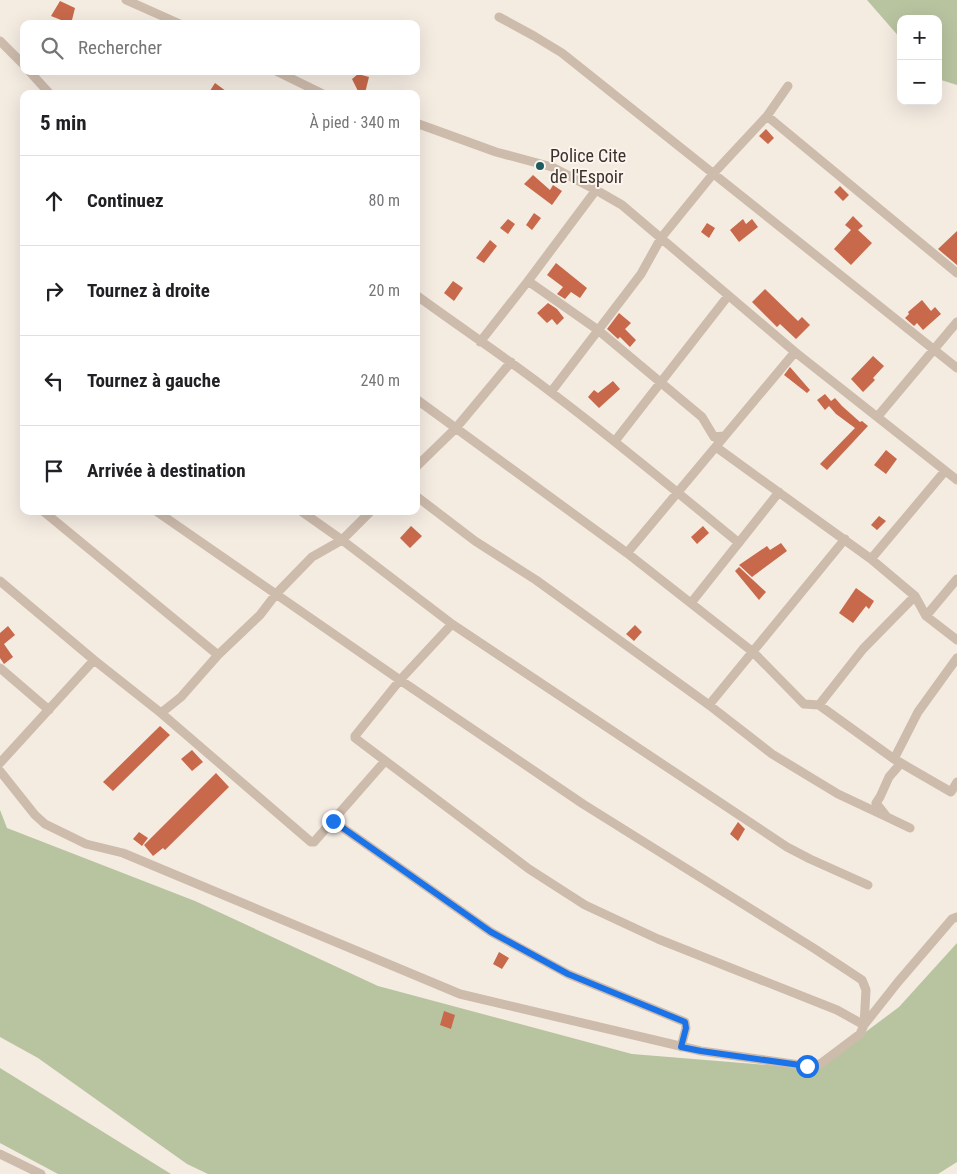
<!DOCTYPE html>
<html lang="fr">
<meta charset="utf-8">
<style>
:root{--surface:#fff;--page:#f2f2f2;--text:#202124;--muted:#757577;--line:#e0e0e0}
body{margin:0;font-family:"Roboto Condensed",sans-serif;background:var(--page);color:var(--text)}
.controls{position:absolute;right:15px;top:15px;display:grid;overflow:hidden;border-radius:10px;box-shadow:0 5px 20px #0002}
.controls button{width:45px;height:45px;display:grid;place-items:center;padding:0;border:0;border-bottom:1px solid var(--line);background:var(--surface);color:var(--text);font:25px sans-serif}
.stop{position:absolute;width:15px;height:15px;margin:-11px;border:4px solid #1a73e8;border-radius:50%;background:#fff}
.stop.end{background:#1a73e8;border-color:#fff;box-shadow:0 1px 5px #0008}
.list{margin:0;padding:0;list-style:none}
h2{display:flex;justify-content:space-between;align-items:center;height:65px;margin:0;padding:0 20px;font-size:21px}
h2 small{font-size:16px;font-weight:400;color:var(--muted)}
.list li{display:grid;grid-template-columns:32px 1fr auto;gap:15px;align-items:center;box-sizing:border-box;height:90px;padding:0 20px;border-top:1px solid var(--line)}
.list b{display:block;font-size:19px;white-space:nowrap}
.list em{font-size:16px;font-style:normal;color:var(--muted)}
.icon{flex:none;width:28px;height:28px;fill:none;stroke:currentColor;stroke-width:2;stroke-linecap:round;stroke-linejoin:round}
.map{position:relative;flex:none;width:957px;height:1174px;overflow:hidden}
.search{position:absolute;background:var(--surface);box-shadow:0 5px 20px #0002;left:20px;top:20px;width:400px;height:55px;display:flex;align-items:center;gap:12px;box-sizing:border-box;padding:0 18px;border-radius:10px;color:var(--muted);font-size:19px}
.panel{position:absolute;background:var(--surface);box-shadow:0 5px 20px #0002;left:20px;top:90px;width:400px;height:425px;border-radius:10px}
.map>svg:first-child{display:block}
</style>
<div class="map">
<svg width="957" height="1174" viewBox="0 0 957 1174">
<rect width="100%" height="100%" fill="#f4ebe1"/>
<path fill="#b8c4a0" d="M867,0H957V85L938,79V19H901V39Z
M0,810L7,828L195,901L378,986L632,1054L816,1069L899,1007L957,943V1162L938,1174H208L187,1164L38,1058L0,1037Z
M0,1068L171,1174H58L0,1143Z"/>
<path fill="#c8694b" d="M60,1L75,8L71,24L51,16Z
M358,74L369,77L365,93L358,91L352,79Z
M215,83L230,94H208Z
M766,129L774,138L768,144L759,136Z
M533,175L550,190L553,185L562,191L552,205L524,184Z
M840,186L849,195L843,201L834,192Z
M534,213L541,218L532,230L526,225Z
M853,216L863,226L858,230L872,243L851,265L834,249L851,230L845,225Z
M508,219L515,224L508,234L500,228Z
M743,219L746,224L752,219L758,227L739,242L730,230Z
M707,223L715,228L709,238L701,232Z
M957,231V265L938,249Z
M490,240L497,246L484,263L476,258Z
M556,263L587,288L580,298L571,292L565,299L557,294L563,287L547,275Z
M453,281L463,288L454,301L444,293Z
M765,289L798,321L802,317L810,325L796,339L780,324L777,327L752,302Z
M922,300L931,311L935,307L941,314L923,330L917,323L914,326L905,318L909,314L908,312Z
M548,303L557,309L564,318L557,325L552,319L547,323L537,313Z
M619,313L631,323L625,329L636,340L630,347L620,337L618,339L607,329Z
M873,356L884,366L873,378L875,380L863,392L851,379Z
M790,367L810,390L807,393L784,375Z
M613,381L620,389L599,408L588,397L594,390L598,393Z
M825,394L831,401L835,398L842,406L860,422L862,421L868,426L827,470L820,464L855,428L836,414L829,406L825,410L817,400Z
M886,450L897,459L886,474L874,465Z
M879,516L886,521L877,530L871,525Z
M411,526L422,536L410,548L400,538Z
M703,526L709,533L697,544L691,537Z
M781,543L787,551L752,577L739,565L767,546L770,550Z
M739,567L766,592L759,600L735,571Z
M856,588L874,601L869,609L866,606L853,623L839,613Z
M635,625L642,632L634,641L626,634Z
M8,626L15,635L4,644L13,657L4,664L0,658V633Z
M160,726L170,735L113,791L103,782Z
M192,750L203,762L192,771L181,759Z
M216,773L229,787L165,850L163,848L153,856L144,845Z
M738,822L745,829L738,841L730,834Z
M139,832L148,838L142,846L133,839Z
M499,952L509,958L502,969L493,964Z
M444,1011L455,1015L451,1029L440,1025Z"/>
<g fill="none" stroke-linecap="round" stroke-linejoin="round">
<path stroke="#cdbbac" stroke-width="9" d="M126,0L180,24
M499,17L534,36L562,53L957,368
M0,41L24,65
M29,71L50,94
M276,71L323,94
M767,116L957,273
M416,123L496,152L552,167L596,190L622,205L795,352L957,480
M528,281L598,330L702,417L714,437L724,436
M416,295C461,328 508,359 552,393C616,441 677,492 739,543
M480,342L528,281L596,190
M551,392L641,274L661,238L713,174L767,116L788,86
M416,399L627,553L753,652L804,704L819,705L894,759
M878,416L957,322
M615,441L728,296
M716,447L871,559L915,596L926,616L957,640
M416,467L456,428L511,362
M416,496L475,541L536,580L709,705L772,754L838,794L887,817
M43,511L218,655
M156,511L400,680L583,804L815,949L862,980L866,990L864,1025L837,1010L658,939L585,905L529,869L355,738V736L400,680L452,624
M301,511L342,540L452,624L787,847L810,859L868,885
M627,553L795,352
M871,559L945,471
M0,581L94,660L161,713L311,842H314L385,761
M691,603L779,492
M926,616L957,579
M0,668L49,710
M709,705L845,539
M819,705L863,649L915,596
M161,713L181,697L218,655L260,615L276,594L312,557L342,540L371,511
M0,763L94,660
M901,763L951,792L957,782
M0,771L35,815L45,824L86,844L123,853L460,994L701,1051L807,1066L820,1064L860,1034L864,1025L898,982L952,919L957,917
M333,821L491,932L568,974L685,1022L686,1028L681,1047
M910,828L887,817L876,803L880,797L889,777L901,763L894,759L918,712L957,658
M0,1154L41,1174"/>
</g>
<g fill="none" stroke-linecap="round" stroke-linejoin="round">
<path stroke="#1a73e8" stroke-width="6" d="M333,821L491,932L568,974L685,1022L686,1028L681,1047L701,1051L807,1066"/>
</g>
<circle fill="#1f5a5e" stroke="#fbf5ee" stroke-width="2" cx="540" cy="166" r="5"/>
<g text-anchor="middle" stroke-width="4" stroke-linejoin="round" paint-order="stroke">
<g font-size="18" fill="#3b302b" stroke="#fbf5ee" text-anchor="start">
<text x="550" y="162">Police Cite<tspan x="550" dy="21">de l'Espoir</tspan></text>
</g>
</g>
</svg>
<div class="controls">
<button>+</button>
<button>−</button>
</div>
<div class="stop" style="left:807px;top:1066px"></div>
<div class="stop end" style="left:333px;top:821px"></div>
<div class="search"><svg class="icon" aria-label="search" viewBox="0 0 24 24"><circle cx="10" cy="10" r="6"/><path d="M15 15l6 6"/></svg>Rechercher</div>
<section class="panel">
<h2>5 min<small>À pied · 340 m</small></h2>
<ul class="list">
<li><svg class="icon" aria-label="ahead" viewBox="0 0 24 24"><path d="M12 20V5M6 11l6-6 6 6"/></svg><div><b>Continuez</b></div><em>80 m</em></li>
<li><svg class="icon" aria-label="right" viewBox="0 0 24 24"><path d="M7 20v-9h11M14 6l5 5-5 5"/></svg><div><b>Tournez à droite</b></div><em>20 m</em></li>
<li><svg class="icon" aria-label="left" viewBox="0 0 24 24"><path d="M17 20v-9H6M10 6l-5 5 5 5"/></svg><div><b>Tournez à gauche</b></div><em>240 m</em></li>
<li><svg class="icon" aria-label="arrive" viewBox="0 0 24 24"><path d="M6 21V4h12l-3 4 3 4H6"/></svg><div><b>Arrivée à destination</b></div></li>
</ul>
</section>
</div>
